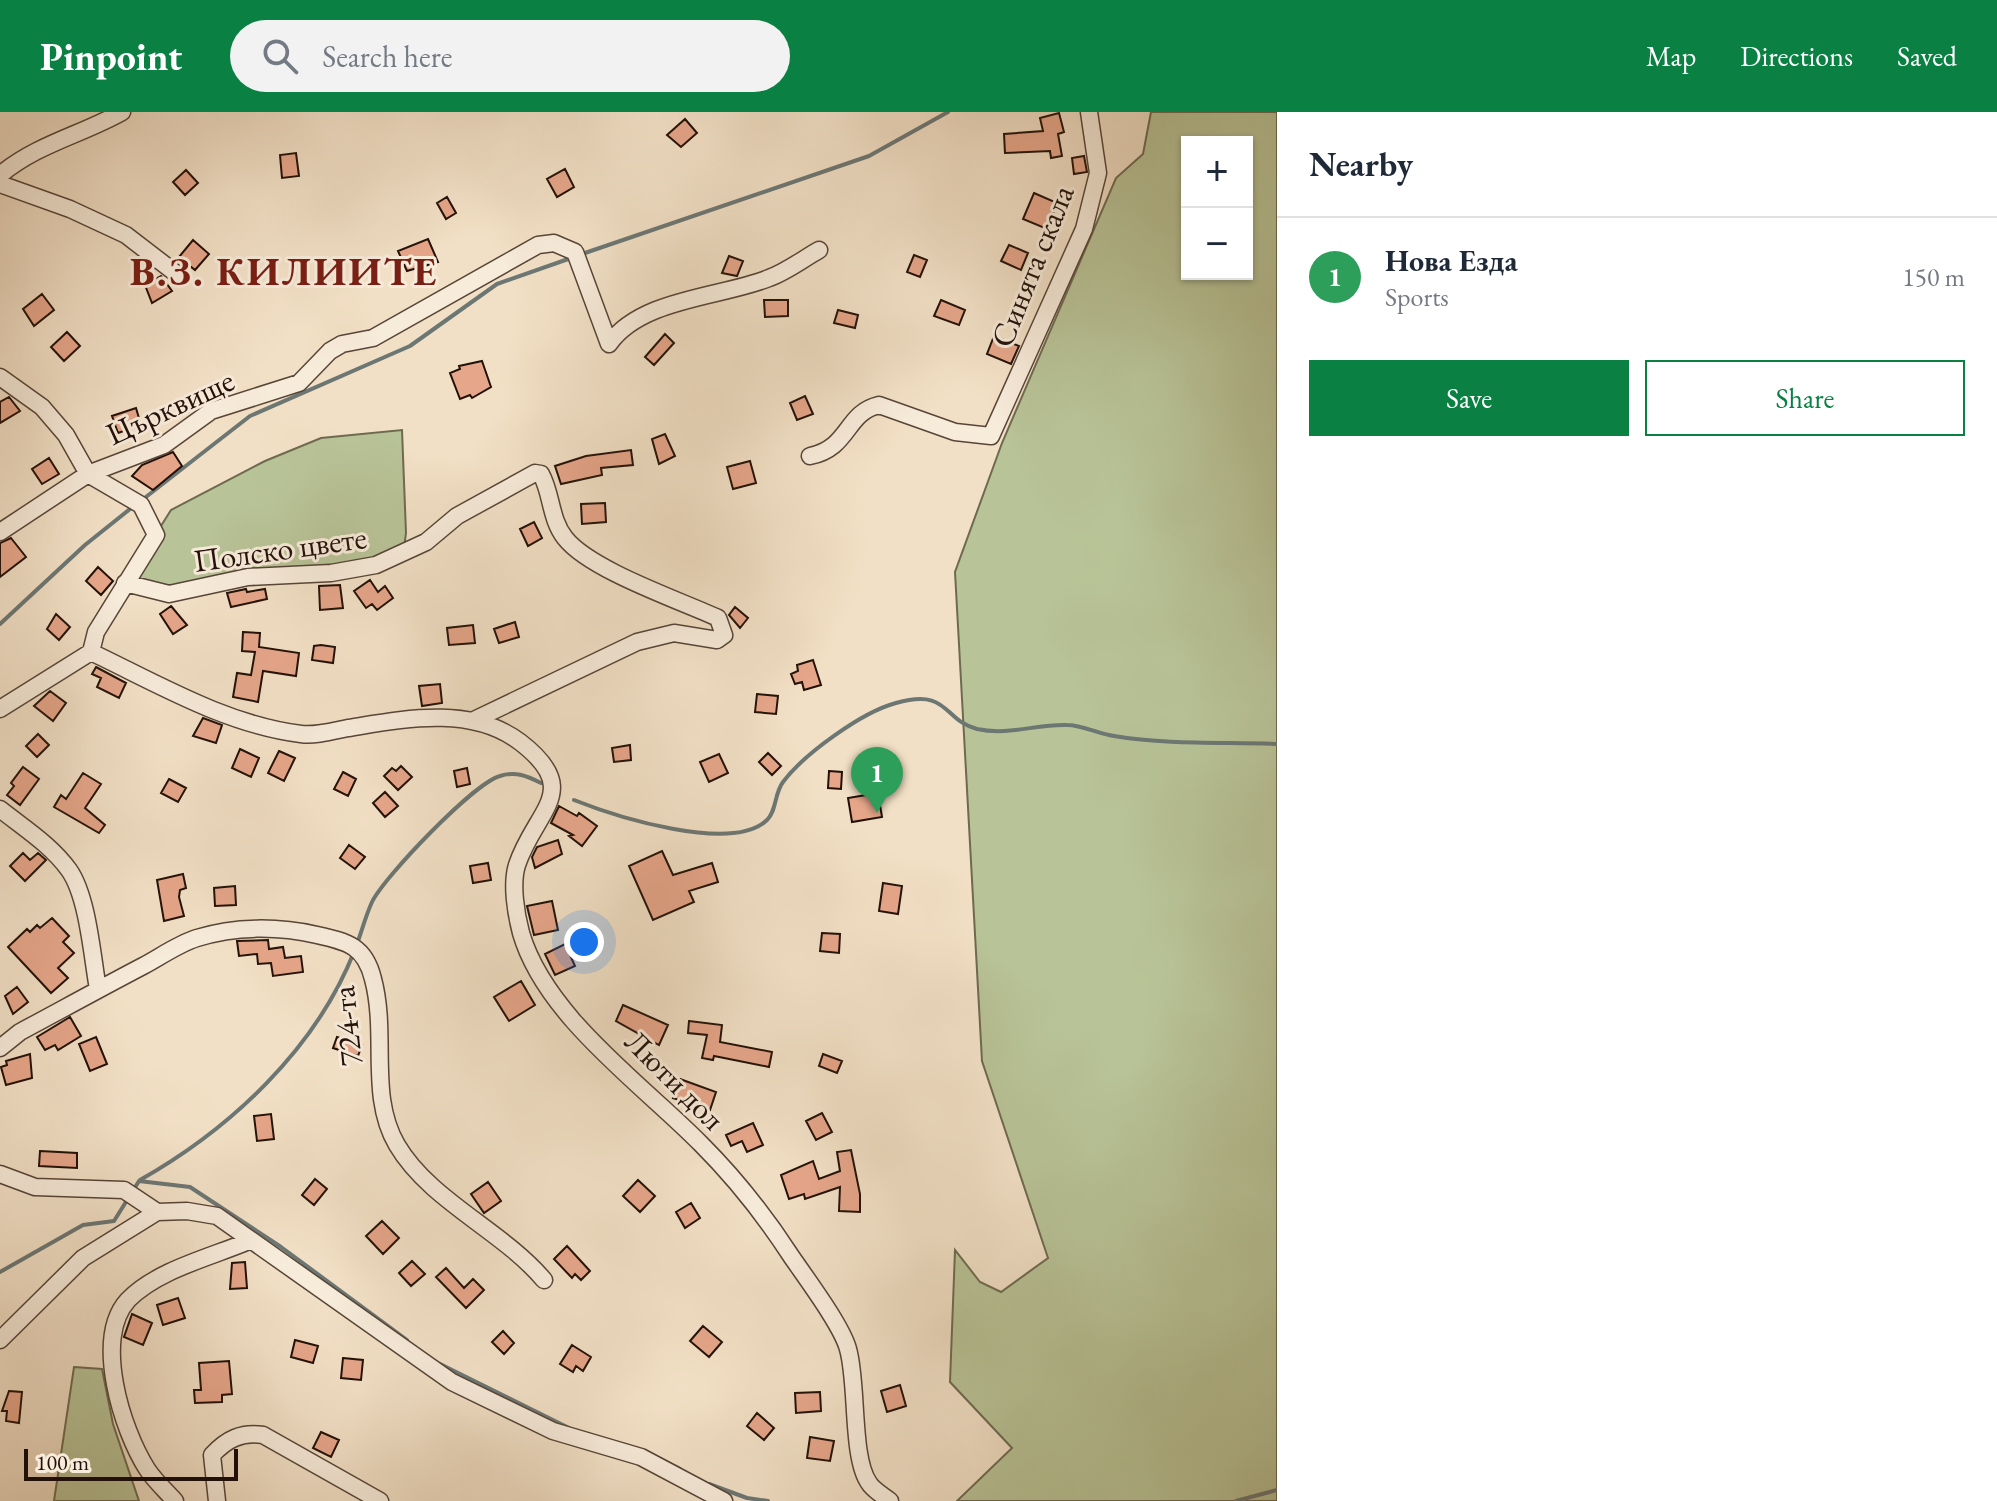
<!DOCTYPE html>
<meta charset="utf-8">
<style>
:root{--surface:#fff;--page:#f2f2f3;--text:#1f2937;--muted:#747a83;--line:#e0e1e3;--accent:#0b8043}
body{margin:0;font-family:"EB Garamond",serif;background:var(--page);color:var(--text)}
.controls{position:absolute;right:24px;top:24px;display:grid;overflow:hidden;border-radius:0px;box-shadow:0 2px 6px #0004}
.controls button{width:72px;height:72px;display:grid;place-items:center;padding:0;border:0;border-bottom:2px solid var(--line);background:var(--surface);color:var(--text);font:40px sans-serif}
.scale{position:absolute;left:24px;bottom:20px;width:214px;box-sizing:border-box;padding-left:8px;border:4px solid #231109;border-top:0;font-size:22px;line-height:28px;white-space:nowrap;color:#231109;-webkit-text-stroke:6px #f7ebda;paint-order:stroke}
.you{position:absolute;left:584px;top:830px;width:28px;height:28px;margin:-20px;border:6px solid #fff;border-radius:50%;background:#1a73e8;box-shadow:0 0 0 12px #1a73e833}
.badge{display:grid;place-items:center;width:52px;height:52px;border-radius:50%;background:var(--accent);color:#fff;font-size:26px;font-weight:700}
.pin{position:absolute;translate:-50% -66px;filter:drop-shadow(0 2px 4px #0008)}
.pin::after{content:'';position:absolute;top:42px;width:28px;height:24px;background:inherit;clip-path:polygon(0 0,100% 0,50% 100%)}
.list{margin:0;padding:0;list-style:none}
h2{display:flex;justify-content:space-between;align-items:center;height:104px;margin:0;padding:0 32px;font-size:34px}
h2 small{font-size:26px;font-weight:400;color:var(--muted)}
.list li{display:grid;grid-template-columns:52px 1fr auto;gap:24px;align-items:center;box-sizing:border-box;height:120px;padding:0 32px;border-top:2px solid var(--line)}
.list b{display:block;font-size:30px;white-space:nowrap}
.list p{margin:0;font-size:26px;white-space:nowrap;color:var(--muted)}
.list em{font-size:26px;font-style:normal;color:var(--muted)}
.actions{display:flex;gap:16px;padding:24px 32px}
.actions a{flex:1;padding:18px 0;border:2px solid var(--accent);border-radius:0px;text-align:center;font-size:28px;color:var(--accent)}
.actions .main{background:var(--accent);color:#fff}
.icon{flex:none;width:44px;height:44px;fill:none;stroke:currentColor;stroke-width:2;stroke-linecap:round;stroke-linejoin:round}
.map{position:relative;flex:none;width:1277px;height:1389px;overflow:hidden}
header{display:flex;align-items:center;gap:48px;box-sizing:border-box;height:112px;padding:0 40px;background:var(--accent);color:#fff}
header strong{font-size:38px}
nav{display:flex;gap:44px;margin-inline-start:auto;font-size:28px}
.search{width:560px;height:72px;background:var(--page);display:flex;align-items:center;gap:20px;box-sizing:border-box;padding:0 28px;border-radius:44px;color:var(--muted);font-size:30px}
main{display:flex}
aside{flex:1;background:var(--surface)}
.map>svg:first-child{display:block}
</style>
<header>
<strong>Pinpoint</strong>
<div class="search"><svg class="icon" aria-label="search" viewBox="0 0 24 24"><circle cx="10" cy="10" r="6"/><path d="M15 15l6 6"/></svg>Search here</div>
<nav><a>Map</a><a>Directions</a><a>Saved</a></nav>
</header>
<main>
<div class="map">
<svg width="1277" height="1389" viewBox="0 0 1277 1389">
<rect width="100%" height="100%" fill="#f2e0c6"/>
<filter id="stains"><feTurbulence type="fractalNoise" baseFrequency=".0025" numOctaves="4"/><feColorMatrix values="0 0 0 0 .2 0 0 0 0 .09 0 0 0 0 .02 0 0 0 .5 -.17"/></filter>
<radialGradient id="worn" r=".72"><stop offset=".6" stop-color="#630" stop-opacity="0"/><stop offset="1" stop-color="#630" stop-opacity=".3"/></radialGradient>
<path fill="#b8c397" stroke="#6e6a50" stroke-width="2" fill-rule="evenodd" d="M1151,0H1277V1389H957L1012,1336L950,1270L955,1138L980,1170L1001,1180L1048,1146L982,949L955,460L1002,331L1116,66L1143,42ZM1187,30H1247V162H1187Z
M402,318L406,421L403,444L169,482L125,471L171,398L265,349L321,326Z
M74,1255L102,1257L113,1312L139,1389H54Z"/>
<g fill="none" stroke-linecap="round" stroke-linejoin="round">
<path stroke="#6c7774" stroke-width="4" d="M582,142L869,44L948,0
M142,388L250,304L410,234L497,172L574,145
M0,512L85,433L135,393
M574,688C614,704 732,742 767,708C777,698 774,682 783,670C804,642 862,600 896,591C950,576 942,608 977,617C1009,624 1035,612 1067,613C1083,613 1098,622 1114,624C1167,633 1223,630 1277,632
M357,832C362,818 366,803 372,790C384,765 474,671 500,664C516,659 527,664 541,671
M140,1068C230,1017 315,938 354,840
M134,1077L139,1069L190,1075L281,1135L407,1228
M0,1160L83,1113L114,1109L129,1085
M440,1252L569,1316
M645,1339L680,1357
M709,1372L747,1386L768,1389
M1236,1389L1277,1378"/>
</g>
<path fill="#e6a68a" stroke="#231109" stroke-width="2" d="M1059,1L1064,20L1058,22L1062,44L1051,46L1050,39L1005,41L1004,22L1043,19L1040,6Z
M685,7L697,21L681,35L667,23Z
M296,41L299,64L282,66L280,43Z
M1084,44L1087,60L1074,62L1072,46Z
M565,57L574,75L557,85L547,67Z
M186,58L198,71L185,83L173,70Z
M1034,81L1057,91L1047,117L1023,107Z
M447,85L456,101L446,107L437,91Z
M428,127L438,150L407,159L398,139Z
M193,128L209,142L195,158L179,145Z
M1009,133L1028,141L1021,158L1001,149Z
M914,143L927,148L920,165L907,160Z
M729,144L743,149L737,164L722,161Z
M161,164L172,179L152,191L145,173Z
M42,182L54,198L34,214L23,197Z
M764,188H788V204L765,205Z
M941,188L965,198L959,213L934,204Z
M838,198L858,203L855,216L834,211Z
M67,220L80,234L64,249L51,235Z
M665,222L674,231L654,253L645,245Z
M994,224L1019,234L1011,252L987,242Z
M482,249L491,275L472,286L470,283L460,287L450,261L460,257L459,254Z
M805,284L813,302L797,308L790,291Z
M9,285L20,299L0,311V290Z
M136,296L141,313L118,321L112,304Z
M665,322L675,344L659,352L652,327Z
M631,338L633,353L601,356L602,363L561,372L555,354L586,344Z
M173,340L182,354L153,378L132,364L142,353Z
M49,346L59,362L42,372L32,357Z
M750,349L756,371L733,377L727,355Z
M605,391L606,410L582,412L581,392Z
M534,410L542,426L528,434L520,417Z
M11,426L26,445L0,465V431Z
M98,455L113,469L101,483L86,469Z
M370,468L378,480L385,474L393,486L377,498L372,492L366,496L354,479Z
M340,473L343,496L320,498L319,474Z
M246,477L247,480L265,477L267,487L231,495L227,481Z
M171,494L187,513L173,522L160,502Z
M735,495L748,506L740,516L729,503Z
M56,502L70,515L59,528L47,517Z
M515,510L519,525L499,531L494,517Z
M473,513L475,531L449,533L447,516Z
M243,520L260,521L259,535L299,541L296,564L263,559L258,590L233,585L237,561L251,563L255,540L242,539Z
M321,533L335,535L333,551L312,548L314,534Z
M813,548L821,573L804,578L802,570L795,572L791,562L798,559L797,553Z
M96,555L126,571L119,586L97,575L101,566L92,562Z
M440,572L442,591L422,594L419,574Z
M50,579L66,591L53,609L34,594Z
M757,582L778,584L776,602L755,600Z
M203,606L222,613L216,631L193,624Z
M38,622L49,633L37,645L26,634Z
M630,633L631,648L614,650L612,636Z
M240,637L259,646L251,665L232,656Z
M279,639L295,646L284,669L268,661Z
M768,641L781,654L772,663L759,650Z
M719,642L728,661L709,670L700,650Z
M401,654L412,665L398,678L384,664L392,656L396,659Z
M23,655L39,667L20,693L7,683L14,674L11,671Z
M467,656L470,672L457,675L454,659Z
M829,659L842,660L841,677L828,676Z
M343,660L356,667L348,684L334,677Z
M83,661L101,672L85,696L105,713L99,721L54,695L61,683L66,687Z
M169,667L186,676L178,690L161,681Z
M385,680L398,694L385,705L373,691Z
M878,681L882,705L852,710L848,686Z
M559,694L577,704L579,701L597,714L582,734L569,724L573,723L551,711Z
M558,728L562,742L535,756L532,745L537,735Z
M349,733L365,745L355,757L340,746Z
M662,739L673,763L712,751L718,770L689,779L694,790L653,808L629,754Z
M23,741L30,748L38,741L46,748L25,769L10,754Z
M488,751L491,768L473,771L470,754Z
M183,762L186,776L180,778L179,785L184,804L164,809L157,768Z
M883,771L902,774L898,802L879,799Z
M235,774L236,793L215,794L214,776Z
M552,789L558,818L534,823L527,794Z
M52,806L69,824L63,830L74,841L58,856L68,866L51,881L8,835L27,817L30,820L37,813L40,816Z
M822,821L840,822L839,841L820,839Z
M268,828L269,837L283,835L285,846L301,844L303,860L273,864L271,851L258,852L257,842L239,844L237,829Z
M565,832L575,854L555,863L545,842Z
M521,869L535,893L509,909L494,885Z
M17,875L28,890L13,902L5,884Z
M623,893L668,913L659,933L616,909Z
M70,905L81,924L58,938L55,933L45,938L37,925Z
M689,909L722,913L720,930L772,940L769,955L714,944L713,948L702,946L707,923L688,921Z
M96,925L107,952L90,959L79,932Z
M337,925L362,933L358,944L333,936Z
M30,942L32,966L6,973L1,955L7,953L6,949Z
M823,942L842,949L837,961L819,954Z
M680,967L716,980L710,998L673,986Z
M822,1001L832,1020L816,1028L806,1009Z
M271,1002L274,1027L257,1029L254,1004Z
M753,1011L763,1033L747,1040L742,1029L731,1034L726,1023Z
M851,1038L860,1082V1100L839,1099L840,1075L805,1087L804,1082L789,1087L781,1063L813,1049L819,1067L840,1059L837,1040Z
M40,1039L77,1041V1056L39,1054Z
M315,1067L327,1077L314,1093L302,1083Z
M638,1068L655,1084L640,1100L623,1084Z
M488,1070L501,1089L484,1101L471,1082Z
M691,1091L700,1106L685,1116L676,1100Z
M382,1109L399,1126L383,1142L366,1124Z
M567,1134L590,1159L581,1168L575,1162L572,1166L554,1147Z
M412,1149L425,1162L411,1174L399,1161Z
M245,1150L247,1176L230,1177L232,1151Z
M446,1156L464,1176L473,1167L484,1178L466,1196L436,1165Z
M178,1186L185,1206L163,1213L157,1193Z
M132,1202L152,1211L143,1233L124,1225Z
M703,1214L722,1230L709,1245L690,1229Z
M503,1219L514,1231L504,1242L492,1230Z
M295,1228L318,1234L313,1251L291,1245Z
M572,1233L591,1245L583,1259L576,1254L573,1260L560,1252Z
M343,1246L363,1248L361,1268L341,1266Z
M229,1249L232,1282L222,1283V1290L195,1291L194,1278H201L199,1251Z
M900,1273L906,1294L887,1300L881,1279Z
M9,1279L22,1280L19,1311L6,1309L7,1299H2Z
M820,1280L821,1299L796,1301L795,1281Z
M757,1301L774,1316L764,1328L747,1314Z
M321,1320L339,1328L331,1345L313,1336Z
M810,1325L834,1329L830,1349L807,1346Z"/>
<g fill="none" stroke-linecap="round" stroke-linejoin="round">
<defs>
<path id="minor" d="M0,63C37,32 81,23 122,0
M0,72L70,97L126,123L178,163
M0,265L42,295L66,323L88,362L141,393L156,423L96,520L91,540L0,597
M810,344C850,336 845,301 879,293L955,320L991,324L1084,117L1098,61L1089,0
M0,420L88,362L164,333L211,299L299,271L330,239L342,232L373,226L538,133L554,131L575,140L609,232C641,186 723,185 769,166C786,160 803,147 819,138
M125,471L169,482L248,465L331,461L376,453L426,430L457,404L535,361L541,362C552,382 550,407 565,426C590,458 679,488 718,506L724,523L717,528L674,521L637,530L474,608
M91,540C158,572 227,613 301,622C315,624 333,619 348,616C404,607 471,593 520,630C584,679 535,698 517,753C511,772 516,802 521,821C545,904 642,972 701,1032C735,1066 765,1104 791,1144C806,1166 842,1214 848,1237C858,1271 851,1346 869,1371C873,1378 884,1384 890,1389
M0,697C24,716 51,733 69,758C88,785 92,844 98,877
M0,936L20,920C61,898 101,876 143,854C160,845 178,832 197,826C235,814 278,814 317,823C348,830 365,834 373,867C388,923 368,984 397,1033C430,1089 503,1119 544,1168
M0,1062L35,1075L124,1078L157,1100
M157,1100L187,1099L217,1104L452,1270L553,1319L641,1345L724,1389
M0,1228L83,1146L157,1100
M175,1389C166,1379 154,1368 147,1357C122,1318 93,1226 128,1188C157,1158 211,1145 249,1129
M217,1389L212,1343C227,1327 241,1320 263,1323L380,1389"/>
</defs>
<use href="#minor" stroke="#574538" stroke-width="19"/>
<use href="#minor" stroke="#f7ebda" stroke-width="16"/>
</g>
<g text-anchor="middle" stroke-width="6" stroke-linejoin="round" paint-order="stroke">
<g font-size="32" fill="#231109" stroke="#f7ebda">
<text transform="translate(1032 154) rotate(-68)" y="11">Синята скала</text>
<text transform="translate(170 295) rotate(-25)" y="11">Църквище</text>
<text transform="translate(280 437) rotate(-8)" y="11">Полско цвете</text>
<text transform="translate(347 914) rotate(-96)" y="11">724-та</text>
<text transform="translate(675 968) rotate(45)" y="11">Люти дол</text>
</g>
<g font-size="40" font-weight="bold" letter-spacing="2" fill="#7a1f14" stroke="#f7ebda">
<text x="284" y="173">В.З. КИЛИИТЕ</text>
</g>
</g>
<rect width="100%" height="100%" filter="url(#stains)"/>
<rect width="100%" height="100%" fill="url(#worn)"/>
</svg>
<div class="controls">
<button>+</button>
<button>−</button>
</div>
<div class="scale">100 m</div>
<div class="you"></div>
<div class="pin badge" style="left:877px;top:701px;background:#2e9e5b">1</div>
</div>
<aside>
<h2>Nearby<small></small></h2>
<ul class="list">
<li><span class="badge" style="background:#2e9e5b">1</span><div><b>Нова Езда</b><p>Sports</p></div><em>150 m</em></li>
</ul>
<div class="actions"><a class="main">Save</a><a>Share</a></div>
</aside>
</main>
